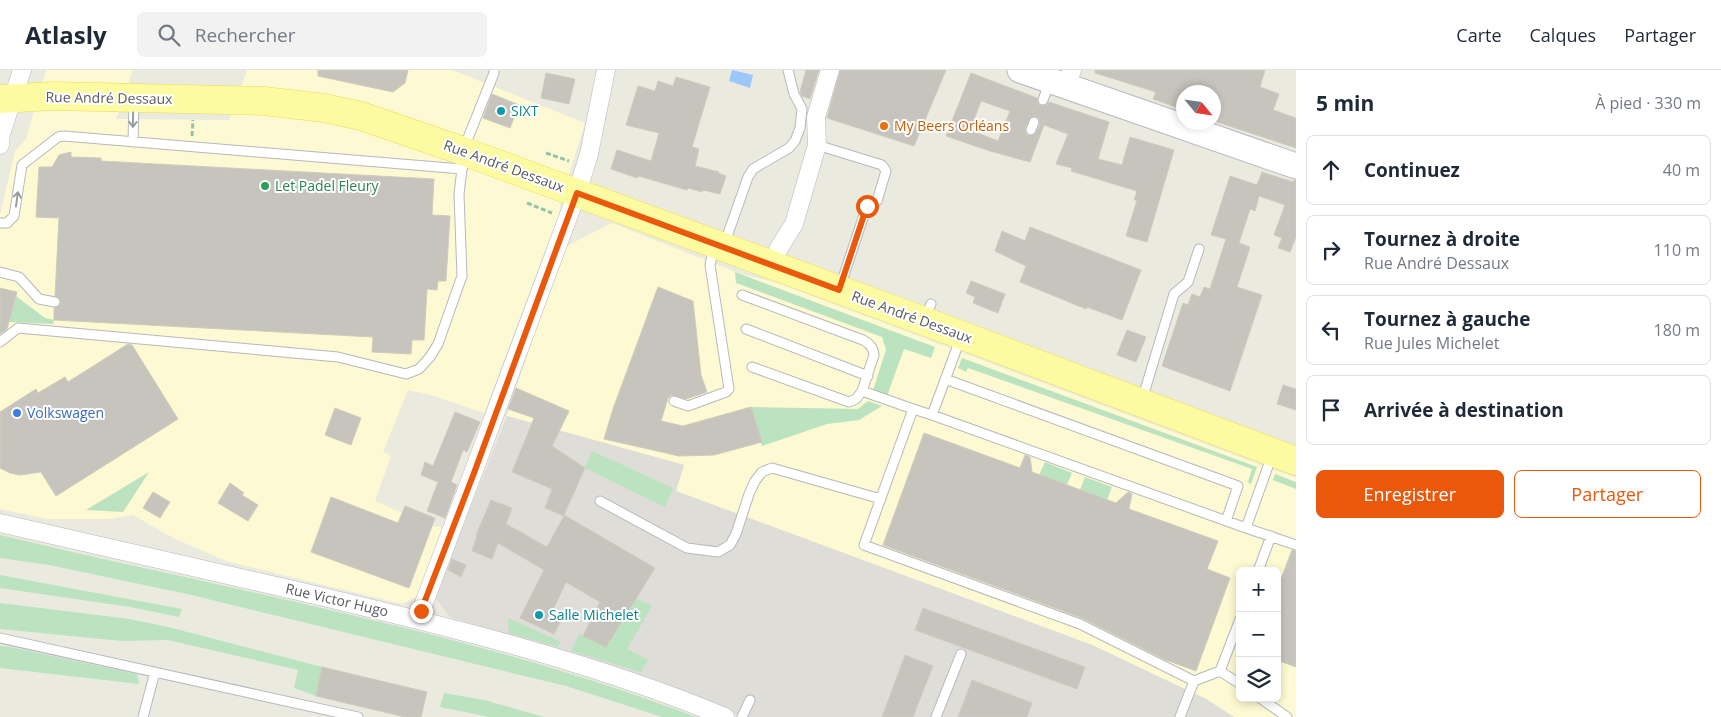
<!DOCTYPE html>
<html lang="fr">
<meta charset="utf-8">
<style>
:root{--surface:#fff;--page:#f2f2f3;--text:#1f2937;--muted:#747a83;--line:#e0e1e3;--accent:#ea580c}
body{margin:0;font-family:"Open Sans",sans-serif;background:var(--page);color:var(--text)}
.controls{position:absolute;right:15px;bottom:15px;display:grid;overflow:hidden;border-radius:8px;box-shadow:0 2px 8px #0003}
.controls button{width:45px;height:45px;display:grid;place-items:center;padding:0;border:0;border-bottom:1px solid var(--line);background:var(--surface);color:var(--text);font:25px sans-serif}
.compass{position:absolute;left:1176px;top:15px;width:45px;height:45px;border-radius:50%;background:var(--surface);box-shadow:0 2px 8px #0003;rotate:119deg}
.stop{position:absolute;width:15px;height:15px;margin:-11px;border:4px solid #ea580c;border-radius:50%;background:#fff}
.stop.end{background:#ea580c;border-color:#fff;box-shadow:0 1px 5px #0008}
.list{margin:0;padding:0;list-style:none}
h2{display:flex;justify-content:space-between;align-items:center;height:65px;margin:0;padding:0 20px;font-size:21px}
h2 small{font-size:16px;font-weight:400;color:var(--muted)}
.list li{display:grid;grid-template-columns:32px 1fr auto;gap:15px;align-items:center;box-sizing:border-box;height:70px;margin:0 10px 10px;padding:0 10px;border:1px solid var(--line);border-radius:8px}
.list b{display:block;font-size:19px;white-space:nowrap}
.list p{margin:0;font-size:16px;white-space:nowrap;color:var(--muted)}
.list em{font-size:16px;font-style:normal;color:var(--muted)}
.actions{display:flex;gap:10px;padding:15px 20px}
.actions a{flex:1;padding:11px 0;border:1px solid var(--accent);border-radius:8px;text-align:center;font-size:18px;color:var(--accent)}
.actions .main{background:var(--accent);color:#fff}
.icon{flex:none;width:28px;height:28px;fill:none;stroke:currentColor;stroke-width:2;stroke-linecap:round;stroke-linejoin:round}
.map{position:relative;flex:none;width:1296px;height:647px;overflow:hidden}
header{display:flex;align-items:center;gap:30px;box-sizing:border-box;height:70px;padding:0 25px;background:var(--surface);border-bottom:1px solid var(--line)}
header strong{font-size:24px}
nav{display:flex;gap:28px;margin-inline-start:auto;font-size:18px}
.search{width:350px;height:45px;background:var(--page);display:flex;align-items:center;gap:12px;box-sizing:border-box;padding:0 18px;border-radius:8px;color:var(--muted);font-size:19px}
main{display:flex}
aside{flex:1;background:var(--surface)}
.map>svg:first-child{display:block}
</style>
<header>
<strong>Atlasly</strong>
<div class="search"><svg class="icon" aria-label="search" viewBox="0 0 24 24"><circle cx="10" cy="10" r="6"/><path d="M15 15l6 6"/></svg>Rechercher</div>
<nav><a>Carte</a><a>Calques</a><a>Partager</a></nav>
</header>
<main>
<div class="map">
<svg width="1296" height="647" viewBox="0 0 1296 647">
<rect width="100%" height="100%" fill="#ebeadf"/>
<path fill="#fdf9d2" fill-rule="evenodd" d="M46,0H133L116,49L229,50L247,0H452L585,53L561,131L559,144L484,343L431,325L408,320L383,382L391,386L375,431L432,456L445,458L422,524L402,534L229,492L175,469L133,445L109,449H47L0,439V145L15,81L26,69Z
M612,153L741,204L775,212L1296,408V647H1234L1206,629L1092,575L676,421L684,395L507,346L563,178ZM1240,501H1277V628H1240Z"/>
<path fill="#deddd7" d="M507,346L684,395L676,421L1092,575L1206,629L1234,647H741L665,613L450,547L435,527Z"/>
<path fill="#bbe3c0" d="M735,202L935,277L931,288L904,279L887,326L873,320L886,280L882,267L736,213Z
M16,226L45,248L54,250L53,254L9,252Z
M962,288L1257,397L1251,414L1248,412L1252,399L968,298L966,302L958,298Z
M868,331L882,336L859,350L827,354L762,376L751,337L858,339Z
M592,381L673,418L665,437L585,398Z
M1045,392L1072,403L1067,415L1039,405Z
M149,402L123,442L86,440Z
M1275,404L1296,412V419L1273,410Z
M1085,407L1112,417L1107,430L1080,420Z
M0,465C233,521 471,561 696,647H662L566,616L187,524L49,495L0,488Z
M0,505L182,539L179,547L130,537L0,518Z
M636,528L652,536L627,579L648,590L641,602L571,581L579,564L606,576Z
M0,533L130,549L172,558L322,597L316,626L294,618L298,600L168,570L122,571L0,559Z
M508,548L561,572L558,577L509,563Z
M0,576L11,577L137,604L139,614L0,598Z
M444,623L484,630L544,647H489L440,637Z"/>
<path fill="#9dc6fd" d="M732,0L753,5L750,18L729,11Z"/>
<path fill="#c6c4bc" stroke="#cfccbd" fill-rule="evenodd" d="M318,0H408L405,13L393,22L318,6Z
M806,0H819L810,29L802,26L800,22Z
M840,0H946L914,76L827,48Z
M1095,0H1265L1260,17L1279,24L1273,40L1296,48V78L1214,51V22H1184V32L1181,39L1153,29L1156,22L1095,3Z
M546,3L575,9L569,34L541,28Z
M971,3L1037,28L1038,34L1041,36L1047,35L1049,32L1109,52L1098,89L1122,95L1130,67L1174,80L1147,172L1126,166L1137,130H1134L1137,121L1071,101L1072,98L1056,94L1068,64L1044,55L1030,92L990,81L946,66ZM981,31L1010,41L998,71L970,60ZM1036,46L1039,48L1040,54L1035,64L1029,66L1026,64L1025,58L1030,48Z
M676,7L710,17L692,77L699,79L695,96L719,102L718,103L726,106L720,124L703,120L702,122L688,118L687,120L638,106L637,108L611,99L617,80L651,91L659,63L626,55L638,16L655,21L658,11L673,16Z
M492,24L519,35L510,58L483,48Z
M71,82V87L101,88V91L434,109L432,145L450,146L446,211H438L437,220L427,219L424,270H412L411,284L372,282L373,267L54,250V238L59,236L61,233L59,228L55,226L59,148L36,147L39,97H52L59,85Z
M1262,102L1293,112L1294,110H1296V167L1290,182L1278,178L1282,168L1274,165L1285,135L1259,126L1255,141L1250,139L1239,173L1250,177L1237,217L1262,225L1230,321L1162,296L1183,233L1188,235L1192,224L1200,227L1204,217L1210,219L1226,169L1211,165L1230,106L1257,115Z
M1030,157L1141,200L1122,250L1087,237L1086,239L1020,212L1026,196L995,181L1002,161L1025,171Z
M971,211L1005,224L998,243L973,233L975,227L966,223Z
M658,217L693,231L701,305L707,322L686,329L671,325L668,328L661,351L683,356L751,337L762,372L714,385L679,386L604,369L613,339Z
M0,218L17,222L7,259L0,264Z
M1127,260L1146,267L1136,292L1117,285Z
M128,274L132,275L178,349L56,426L41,402L20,405L10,403L0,398V342L36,319L38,323L65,307L68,312Z
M1283,315L1296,319V340L1277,334Z
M516,318L569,341L552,376L585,398L564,445L655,498L606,577L583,566L600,532L566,512L552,542L563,547L554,564L520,548L544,500L498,473L492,489L472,481L477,466L476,465L491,430L512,438L506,454L547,477L564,446L545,438L552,419L512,402L534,348L508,339Z
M335,338L361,348L351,375L325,365Z
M455,342L480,352L467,382L463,380L451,412L457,415L445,448L427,441L438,412L421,405L425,392L433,396Z
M924,363L1020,398L1025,385L1030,387L1032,402L1116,433L1128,422L1132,424L1129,439L1218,471L1207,499L1230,508L1196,601L1166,590L1082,548L883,475Z
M230,413L244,423L242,425L258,435L248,451L218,433Z
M153,422L170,432L160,448L143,438Z
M331,427L398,453L405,436L435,448L409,518L311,482Z
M1292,480L1296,481V597L1277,590V520Z
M452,489L466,495L461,507L448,500Z
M923,538L1085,597L1077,619L915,560Z
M905,585L933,596L913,647H882Z
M322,597L427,622L421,647H405L316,626Z
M972,610L1032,633L1027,647H958Z"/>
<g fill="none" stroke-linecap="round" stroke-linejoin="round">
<defs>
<path id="service" d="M1043,30L1050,11
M1031,60L1034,52
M133,72L134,31
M817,75L882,95L886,101L877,131L867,136L840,217
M464,78L494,3V0
M0,153H7L14,146L22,95L58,67L64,66L462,99
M724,175L748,107L753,99L789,78L795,71L800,58L802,39L794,24L788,0
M0,202L19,207L39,229L55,232
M742,225L863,270C870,274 873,277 874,285L862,321L913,339
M925,248L931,234
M746,259L868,306
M961,267L932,345L1246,458
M0,272L18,258L338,287L406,304L419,299L430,287L438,274L462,206L459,124L462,99L468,85
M752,297L849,332L856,329L862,321
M945,309L1238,416L1226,451
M1142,330L1174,224L1188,212L1199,179
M674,331L688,336L726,322L729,319L710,195L714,176
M932,345L913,339L864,475L1080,554L1194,611L1220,601
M1272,385L1246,458L1296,475
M600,431L687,478L718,482L730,475L736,464L749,424L755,411L762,402L772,398L881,429
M1258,501L1271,466
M1240,549L1220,601L1240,614
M0,568L358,647
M1260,628L1287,647
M143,647L155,602
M742,647L750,630
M936,647L961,584
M1180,647L1194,611"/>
<path id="minor" d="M1066,17L1072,0
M0,75L1,64L22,0
M772,195L779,178L794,154L817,75L816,47L830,0
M0,453C99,476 199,498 298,521C442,555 588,590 725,647
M418,549L473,403L577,123L589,84L606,0"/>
<path id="secondary" d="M1020,0L1296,96"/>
<path id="primary" d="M0,29L53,26L264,31L324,38L361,46L463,81L924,251L1296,391"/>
</defs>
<use href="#service" stroke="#b7b8be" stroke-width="11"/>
<use href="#minor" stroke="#b7b8be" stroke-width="19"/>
<use href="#secondary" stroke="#b8bac1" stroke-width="27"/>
<use href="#primary" stroke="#eed855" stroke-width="29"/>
<path stroke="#94c3a8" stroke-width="3" stroke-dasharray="5 2.5" stroke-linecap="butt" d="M192,66L193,50
M546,83L569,91
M527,133L552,143"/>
<use href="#service" stroke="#fff" stroke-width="9"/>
<use href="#minor" stroke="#fff" stroke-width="18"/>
<use href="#secondary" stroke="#fff" stroke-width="25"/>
<use href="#primary" stroke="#fdfba2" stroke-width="28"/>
</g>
<defs><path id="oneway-shaft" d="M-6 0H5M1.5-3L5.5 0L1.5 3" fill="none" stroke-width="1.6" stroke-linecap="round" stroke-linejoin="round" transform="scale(1.25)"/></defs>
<g stroke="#9b9ca0">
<use href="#oneway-shaft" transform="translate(133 50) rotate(91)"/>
<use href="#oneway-shaft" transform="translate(17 129) rotate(-82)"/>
</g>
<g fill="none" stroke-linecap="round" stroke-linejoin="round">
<path stroke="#ea580c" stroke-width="6" d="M421,541L474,403L577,123L839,220L867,136"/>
</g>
<g fill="#0f9aa8" stroke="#fff" stroke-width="2">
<circle cx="501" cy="41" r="5"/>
<circle cx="539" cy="545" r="5"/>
</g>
<circle fill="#e8710a" stroke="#fff" stroke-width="2" cx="884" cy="56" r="5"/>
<circle fill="#2e9e5b" stroke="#fff" stroke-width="2" cx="265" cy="116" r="5"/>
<circle fill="#3f7fe0" stroke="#fff" stroke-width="2" cx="17" cy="343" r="5"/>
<g text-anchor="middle" stroke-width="4" stroke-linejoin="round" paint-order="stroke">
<g font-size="14" fill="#585a60" stroke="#fff">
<text transform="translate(109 28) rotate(1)" y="5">Rue André Dessaux</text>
<text transform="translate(504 96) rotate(20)" y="5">Rue André Dessaux</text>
<text transform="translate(912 247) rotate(20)" y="5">Rue André Dessaux</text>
<text transform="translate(337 530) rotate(13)" y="5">Rue Victor Hugo</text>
</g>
<g font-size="14" fill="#0d838f" stroke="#fff" text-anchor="start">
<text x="511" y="46">SIXT</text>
<text x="549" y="550">Salle Michelet</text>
</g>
<g font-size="14" fill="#c56008" stroke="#fff" text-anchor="start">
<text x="894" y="61">My Beers Orléans</text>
</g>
<g font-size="14" fill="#27864d" stroke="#fff" text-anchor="start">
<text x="275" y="121">Let Padel Fleury</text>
</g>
<g font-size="14" fill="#366cbe" stroke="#fff" text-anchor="start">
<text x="27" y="348">Volkswagen</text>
</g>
</g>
</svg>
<div class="controls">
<button>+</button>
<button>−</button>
<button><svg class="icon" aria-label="layers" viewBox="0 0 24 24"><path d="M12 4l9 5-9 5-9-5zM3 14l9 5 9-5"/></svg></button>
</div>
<svg class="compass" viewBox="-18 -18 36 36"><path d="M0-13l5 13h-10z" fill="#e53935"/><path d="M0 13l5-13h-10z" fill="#747a83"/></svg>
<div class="stop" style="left:867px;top:136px"></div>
<div class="stop end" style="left:421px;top:541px"></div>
</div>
<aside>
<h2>5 min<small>À pied · 330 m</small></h2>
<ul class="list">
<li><svg class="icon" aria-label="ahead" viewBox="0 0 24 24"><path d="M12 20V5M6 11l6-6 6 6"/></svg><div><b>Continuez</b></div><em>40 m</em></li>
<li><svg class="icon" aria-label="right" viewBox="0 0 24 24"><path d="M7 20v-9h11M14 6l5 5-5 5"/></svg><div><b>Tournez à droite</b><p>Rue André Dessaux</p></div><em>110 m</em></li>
<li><svg class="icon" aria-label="left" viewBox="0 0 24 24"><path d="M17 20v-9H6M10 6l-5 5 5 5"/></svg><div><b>Tournez à gauche</b><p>Rue Jules Michelet</p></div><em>180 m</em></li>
<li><svg class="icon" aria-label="arrive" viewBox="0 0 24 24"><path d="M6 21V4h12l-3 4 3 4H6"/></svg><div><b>Arrivée à destination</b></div></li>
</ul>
<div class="actions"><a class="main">Enregistrer</a><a>Partager</a></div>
</aside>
</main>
